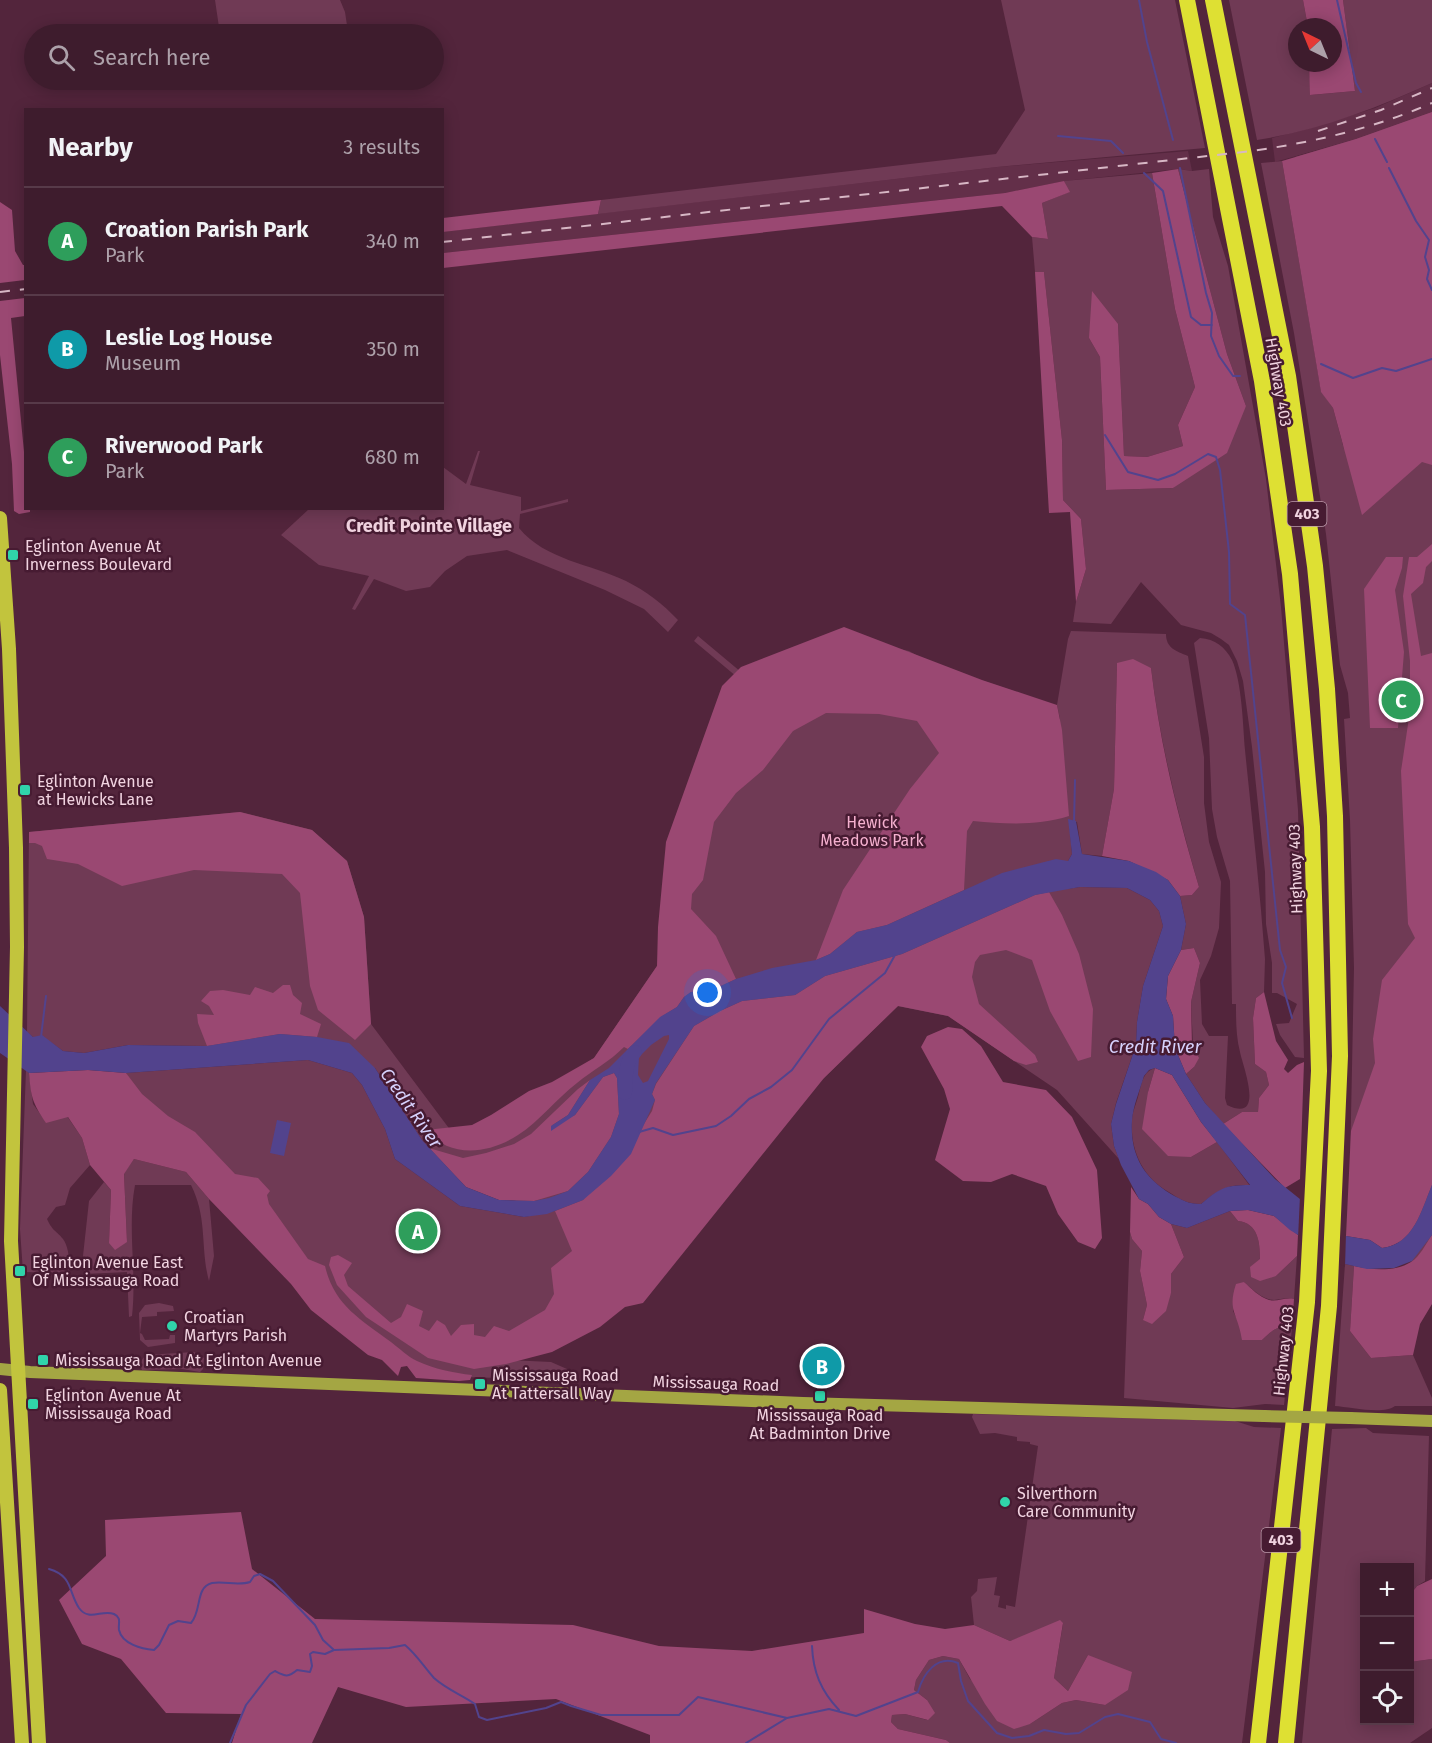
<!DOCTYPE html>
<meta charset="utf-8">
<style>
:root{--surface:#3e1c2d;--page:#452535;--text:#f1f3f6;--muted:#ada1aa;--line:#573a49;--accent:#d6ab8b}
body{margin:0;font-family:"Fira Sans",sans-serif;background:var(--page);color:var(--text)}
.controls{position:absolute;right:18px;bottom:18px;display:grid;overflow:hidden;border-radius:0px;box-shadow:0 3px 15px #0003}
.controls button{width:54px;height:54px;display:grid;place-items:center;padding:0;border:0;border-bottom:2px solid var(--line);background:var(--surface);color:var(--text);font:30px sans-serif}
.compass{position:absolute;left:1288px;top:18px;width:54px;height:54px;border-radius:50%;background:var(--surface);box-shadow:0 3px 15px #0003;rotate:317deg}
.you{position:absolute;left:708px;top:993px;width:21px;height:21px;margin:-15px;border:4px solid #fff;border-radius:50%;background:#1a73e8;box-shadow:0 0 0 9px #1a73e833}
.badge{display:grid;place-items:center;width:39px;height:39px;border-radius:50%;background:var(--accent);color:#fff;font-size:20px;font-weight:700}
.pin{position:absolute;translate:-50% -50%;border:3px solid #fff;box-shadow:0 2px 6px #0006}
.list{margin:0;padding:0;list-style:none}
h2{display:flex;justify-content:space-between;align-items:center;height:78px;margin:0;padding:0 24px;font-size:26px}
h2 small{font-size:20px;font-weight:400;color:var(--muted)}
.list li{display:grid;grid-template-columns:39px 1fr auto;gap:18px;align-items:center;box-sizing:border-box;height:108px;padding:0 24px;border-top:2px solid var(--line)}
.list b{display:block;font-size:22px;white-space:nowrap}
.list p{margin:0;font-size:20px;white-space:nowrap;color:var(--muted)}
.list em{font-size:20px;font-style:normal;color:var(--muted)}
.icon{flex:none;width:33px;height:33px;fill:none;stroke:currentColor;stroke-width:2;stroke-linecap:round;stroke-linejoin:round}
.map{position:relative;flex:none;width:1432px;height:1743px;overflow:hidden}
.search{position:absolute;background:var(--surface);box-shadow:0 3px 15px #0003;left:24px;top:24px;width:420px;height:66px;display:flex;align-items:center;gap:15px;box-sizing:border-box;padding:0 21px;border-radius:33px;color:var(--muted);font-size:22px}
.panel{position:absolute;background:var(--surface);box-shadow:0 3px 15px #0003;left:24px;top:108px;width:420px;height:402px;border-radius:0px}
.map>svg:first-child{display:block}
</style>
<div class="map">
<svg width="1432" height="1743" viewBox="0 0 1432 1743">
<rect width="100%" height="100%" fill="#53253c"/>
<path fill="#632f49" d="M1432,83V112L1356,139L1275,162L1272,138L1307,129L1375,108Z
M1188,151L1192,171L1178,169L1065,181L1005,193L443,253L442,232L997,167Z"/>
<path fill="#703a55" d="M215,0H340L345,12L348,32L327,34H220Z
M1001,0H1175L1205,148L997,167L598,214L601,200L996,154L1025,110Z
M1229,0H1303L1308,27H1297V63H1309L1311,95L1355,91L1343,0H1432V83C1376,108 1318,131 1257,140Z
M1432,112V1293L1350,1167L1354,968L1350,820L1344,719L1350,718L1348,693L1340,665L1326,534L1294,333L1261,163L1282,161L1321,391L1333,408L1344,449L1295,157L1356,139Z
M1178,169L1192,171L1209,169L1213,217L1228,266L1266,479L1281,607L1298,810L1304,1058L1295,1057L1280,1035L1276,1024L1289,1023L1297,1004L1277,993H1272V963L1266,924L1265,872L1252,747L1243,681L1237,661L1229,645L1221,639L1211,633L1181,625L1141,582L1111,624L1073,622L1076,602L1086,569L1081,519L1063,500L1062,440L1044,272H1035L1032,237L1048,239L1042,203L1069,192L1064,181L1152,173L1175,309L1195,387L1178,425L1183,446L1147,457L1124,456L1118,324L1089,338L1100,357L1106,490L1173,488L1246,406L1227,354Z
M478,451H480L470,485L521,497V511L568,499V502L520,514L519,528C545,560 591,564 626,581C646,591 663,604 678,620L668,632L644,609L605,590L507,550L467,556L445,571L430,587L406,591L374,579L355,610L352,609L369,576L319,565L281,535L309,509L442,508L443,467L466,484Z
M1071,631L1166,634C1166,648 1176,651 1188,656L1204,757V803L1209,842L1221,882L1219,928L1211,956L1200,980L1202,1024L1209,1036H1228L1225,1098L1227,1105C1266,1124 1243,1067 1240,1052C1236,1037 1236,1020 1236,1004H1232L1230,881L1217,837L1212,809L1209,738L1194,643L1200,638C1215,639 1225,647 1232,660C1242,682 1243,726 1245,750C1252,820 1260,890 1265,959L1264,992L1256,998L1253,1018L1255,1064L1266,1072L1269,1085L1259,1098L1258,1112H1242L1223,1124L1205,1103L1186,1074L1194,1067L1191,1002L1200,963L1194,948L1181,950L1186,924L1180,896L1192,895L1199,887C1178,815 1160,743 1151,668L1117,663L1114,789L1102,856L1082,854L1077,822L1069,820L1072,854L1068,861L1067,889L1080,887L1127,888L1150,900L1159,911L1163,926L1143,986L1137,1022L1136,1045L1116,1103L1111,1124L1114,1146L1119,1159L1057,1090L948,1016L898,1006L824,1078L582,1273L509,1360L551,1362L567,1369L572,1380L423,1376L380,1345L140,1108L126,1073L308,1060L352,1073L362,1085L385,1129L395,1159L460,1206L524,1217L554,1211L466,1187L422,1140L375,1068L207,1046L128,1045L84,1053L63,1051L49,1041L33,1037L27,1032L29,832L240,812L312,830L347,861L364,917L371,1024L460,1143L594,1058L657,966L737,677L694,641L698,636L741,672L839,637L909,651L1029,719H1060L1057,705L1068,639Z
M1155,1068L1148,1092L1191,1157L1217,1142L1250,1186C1229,1183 1217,1191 1201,1204C1186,1204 1180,1199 1167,1191C1142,1176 1130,1149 1132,1120C1132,1112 1137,1102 1139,1093C1142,1082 1143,1072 1155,1068Z
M26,1070L29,1073L33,1104L46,1122L67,1116L82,1138L90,1165L70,1188L65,1205L56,1207L47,1219C53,1232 56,1230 63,1239C69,1247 70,1263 69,1273L23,1272L20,1229Z
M134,1159L186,1172L209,1199L214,1256L209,1281C200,1248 208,1219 191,1185H135C127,1228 137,1272 132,1316L129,1317L127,1272L85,1274L82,1265L89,1201L104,1182L111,1190L109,1243L127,1242L124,1173Z
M1230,1211L1238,1221C1258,1223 1260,1242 1260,1259L1276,1276L1297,1256L1294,1299C1287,1297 1281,1299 1274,1300C1263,1300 1252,1289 1244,1282L1233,1311L1239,1323L1262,1340C1272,1331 1278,1324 1292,1328L1284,1405L1265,1404L1233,1408L1124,1398L1130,1232L1132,1239L1142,1251L1140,1271L1147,1305L1143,1320L1171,1293V1274L1184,1257L1171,1224L1187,1228Z
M1345,1264L1354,1266L1350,1331L1371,1358L1413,1355L1432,1398V1406H1395C1384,1415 1349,1407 1335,1406Z
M159,1303L173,1306L174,1311L157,1312V1316L142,1317L140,1333L142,1334L145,1340L169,1339L170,1335H175V1343L148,1347L140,1340L139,1313L145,1305Z
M194,1352L204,1358L203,1369L200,1372L182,1369L142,1370C139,1363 141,1360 146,1355Z
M973,1414L1235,1421L1254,1427L1281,1428L1242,1743H950L946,1740L898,1729L891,1722L892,1715L905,1714L927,1720V1700L914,1690L916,1680L929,1660L943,1656L959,1659L970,1679L1030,1724L1062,1703L1076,1700L1105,1705L1088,1655L1068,1691L1054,1678L1063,1624L1010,1641L974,1625L971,1597L977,1591L978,1579L997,1577L994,1595L1000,1596L998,1607L1006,1609V1605L1015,1607L1038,1446L1030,1444V1442L1017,1441V1437L995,1433L980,1434L972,1417Z
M1366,1428L1373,1433L1429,1436L1425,1581L1417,1586L1410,1595V1568H1364V1720H1410V1662L1432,1659V1728L1410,1743H1302L1332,1429Z"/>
<path fill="#9a4872" d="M1303,0H1343L1355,91L1310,95L1309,63H1333V27H1308Z
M1432,112V465L1422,462L1362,515L1333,408L1321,392L1282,161L1356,139Z
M1178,169L1227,354L1246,406L1227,453L1173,488L1106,490L1100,357L1089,338L1092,291L1118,324L1124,456L1147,457L1183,446L1178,425L1195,387L1175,309L1152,173Z
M1064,181L1070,192L1042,203L1048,239L1032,237L1002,206L443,268V253L1005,193Z
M601,200L598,214L443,232V218Z
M0,202L12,210L15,251L23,265H25V280L0,283Z
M1035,272H1044L1062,440L1063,500L1081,519L1086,569L1076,602L1070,512L1049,513Z
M25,298V316L11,318L25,462L26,508L30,509V512L19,514L14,511L12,464L0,355V301Z
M1432,544V561L1426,567L1423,583L1411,594L1421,656L1432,653V1185C1421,1211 1414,1244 1382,1248L1370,1240L1346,1236L1351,1131L1375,1063L1373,1039L1382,980L1415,938L1408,924L1401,771L1410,711V661L1403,596L1409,557H1417Z
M1386,557H1403L1402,568L1395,590L1404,652L1398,728H1370L1364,589Z
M844,627L982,680L1057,705L1062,730L1069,816C1037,826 1006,824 973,821L967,831L964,890L887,925L857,932L830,954L816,960L843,890L910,789L939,753L917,721L879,714L826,713L793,731L763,770L736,793L714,822L703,880L692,894L691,909L716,936L736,979L710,991L691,992L684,997L677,1007L661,1017L628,1049L624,1047C609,1062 593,1070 577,1083C556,1099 540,1121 518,1135C489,1154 450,1159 426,1130L472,1125L491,1115L529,1091L552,1082L594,1058L657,966L658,927L666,842L722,686L741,667Z
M1133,659L1151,668C1160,744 1177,813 1199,887L1192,895L1180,896L1168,880L1129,861L1102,856L1114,789L1117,663Z
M240,812L312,830L347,861L364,917L371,1024L355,1040L318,1010L310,986L300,893L282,874L194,870L122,886L78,864L47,859L42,846L35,843H29V832Z
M1049,892L1062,915L1079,954L1093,1009L1091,1057L1078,1061L1050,1011L1032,960L1006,950L980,955L975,962L972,977L979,1004L1035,1055L1038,1062L1026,1065L1014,1061L948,1016L898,1006L824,1078L643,1303L625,1307L600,1327L552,1352L506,1364L474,1369L428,1358L366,1317L337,1285L329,1265L331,1257L338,1255L352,1263L344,1275L348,1286L391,1323L401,1317L407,1304L423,1311L419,1326L429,1331L437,1320L445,1325L451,1336L461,1325L474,1324V1335L485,1337L494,1326L509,1331L545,1310L554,1294L551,1268L572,1251L555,1211L583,1200L642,1127L652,1111L655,1100L652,1094L656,1084L694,1026L720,1011L742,1001L795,995L825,976L902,954L1035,895Z
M1194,948L1200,963L1191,1002L1192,1045L1199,1058L1194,1067L1186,1074L1175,1048L1173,1016L1166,999L1168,976L1181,950Z
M283,985H290L293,995L302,1003L300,1014L321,1024L317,1037L280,1034L207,1046L198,1023L197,1014L214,1015L209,1006L201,1001L210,991L223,990L250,995L255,987L273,993Z
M1264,992L1276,1041L1288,1060L1284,1069L1288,1073L1297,1065L1304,1062L1300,1179L1285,1188L1223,1124L1242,1112H1258L1259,1098L1269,1085L1266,1072L1255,1064L1253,1018L1256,998Z
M948,1027L962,1029L981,1046L1003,1082L1046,1090L1072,1117L1097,1170L1102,1238L1095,1249L1078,1242L1058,1214L1046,1186L1012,1174L991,1182L963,1181L935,1160L950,1109L944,1089L921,1047L927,1036Z
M1155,1068L1172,1075L1201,1122L1217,1142L1191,1157L1168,1156L1142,1129L1148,1092Z
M88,1070L126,1073L142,1094L168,1116L195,1132L235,1174L258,1178L270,1191L267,1195L269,1204L308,1259L325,1266C334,1305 360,1319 391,1342C399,1348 408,1357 417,1361C434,1369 454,1373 472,1375L470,1380L459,1381L416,1378L407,1366L401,1367L398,1376L382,1360L368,1355L311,1310L291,1284L209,1199L186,1172L134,1159L124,1174L127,1242L115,1250L109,1243L111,1190L90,1165L82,1138L68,1117L46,1123C32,1102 31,1097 29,1073Z
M614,1073L617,1078L619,1114L611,1137L588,1172L568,1191L534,1201L499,1200L466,1187L429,1148L463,1158L486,1153L514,1144L531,1134L578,1089L590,1080L568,1115L551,1126L575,1115L603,1077Z
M1131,1187L1139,1199L1148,1204L1159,1217L1171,1224L1184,1257L1171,1274V1293L1166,1311L1152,1324L1143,1320L1147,1305L1140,1271L1142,1251L1132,1239L1130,1232Z
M1248,1210L1274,1216L1298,1235L1297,1256L1276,1276L1260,1281L1251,1277L1250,1267L1260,1259C1260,1242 1258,1223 1238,1221L1230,1211Z
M1432,1235V1304L1420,1324L1413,1355L1371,1358L1350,1331L1354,1266C1372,1270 1395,1272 1411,1262C1420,1257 1426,1243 1432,1235Z
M1244,1282C1251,1288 1259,1297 1269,1300C1277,1302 1285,1297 1294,1299L1292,1328C1278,1324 1272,1331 1262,1340H1242C1238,1313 1227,1311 1236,1284Z
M241,1512L252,1569L315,1619L573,1625L659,1646L752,1651L864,1633V1609L915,1624L945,1629L974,1625L1010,1641L1060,1620L1063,1623L1054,1678L1068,1691L1088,1655L1132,1672L1128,1690L1105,1705L1076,1700L1062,1703L1030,1724L1014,1729L997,1721L985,1704L959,1659L943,1656L929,1660L916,1680L914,1690L927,1700L935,1713L928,1720L905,1714L892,1715L891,1722L898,1729L946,1740L950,1743H650V1735L556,1699L406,1707L338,1687L312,1743H232L241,1714L166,1713L121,1659L82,1644L59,1600L106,1556L105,1520Z
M1432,1579V1659L1410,1662V1595L1417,1586Z"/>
<path fill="#52438d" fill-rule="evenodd" d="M1068,819L1076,821L1082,854L1129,861L1156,872L1168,880L1180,896L1186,924L1181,950L1168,976L1166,999L1173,1016L1175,1048L1186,1074L1205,1103L1275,1179L1346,1236L1370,1240L1382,1248C1414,1244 1421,1211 1432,1185V1235L1412,1261L1394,1268L1367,1269L1345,1264L1290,1230L1274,1216L1248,1210L1230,1211L1187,1228L1171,1224L1159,1217L1148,1204L1139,1199L1121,1165L1114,1146L1111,1124L1116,1104L1136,1045L1137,1022L1143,986L1163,926L1159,911L1150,900L1127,888L1080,887L1035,895L902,954L825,976L795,995L742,1001L720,1011L694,1026L656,1083L652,1094L655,1100L631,1154L611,1176L583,1200L547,1214L524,1217L460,1206L395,1159L385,1129L362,1085L352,1073L308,1060L126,1073L88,1070L29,1073L0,1053V1006L33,1037L42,1035L63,1051L84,1053L128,1045L207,1046L280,1034L317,1037L349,1043L375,1068L422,1140L466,1187L499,1200L534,1201L549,1198L568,1191L588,1172L611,1137L619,1114L617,1078L614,1073L603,1077L575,1115L551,1131V1126L568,1115L590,1080L609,1068L660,1017L677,1007L684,997L691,992L710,991L736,979L772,968L816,960L830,954L857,932L887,925L1002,873L1056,859L1068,861L1072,854ZM669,1035V1039L648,1081L643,1083L638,1075L639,1057L651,1045L664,1036ZM1155,1068L1172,1075L1201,1122L1250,1185C1225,1185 1220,1188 1201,1204C1188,1204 1182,1200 1171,1194C1143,1177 1130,1154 1132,1121C1133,1106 1140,1090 1144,1076L1149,1070Z
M277,1120L291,1123L284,1156L270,1153Z"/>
<path fill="#53253c" d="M1300,1196L1346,1233L1345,1267L1298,1239Z"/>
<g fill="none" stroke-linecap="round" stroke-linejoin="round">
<path stroke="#52438d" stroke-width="2" d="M1139,0L1147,42L1173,140
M1337,0L1356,83L1361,92
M1058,136L1111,141L1123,153
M1375,139L1387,162
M1180,168L1206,293L1212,313L1211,336L1219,356L1233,376H1240
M1389,168L1416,221L1429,240L1425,257L1429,270L1427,279L1432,290
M1144,173L1163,191L1191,317L1201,325H1212
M1321,364L1353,378L1382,368L1396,371L1432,359
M1105,435L1128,472L1158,480L1175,474L1208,454L1216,457L1220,470L1229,552L1230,604L1245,615L1280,950L1286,967L1282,983L1292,1018
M1074,822L1075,780
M41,1037L46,996
M639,1132L653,1128L673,1135L716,1126L731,1116L749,1099L771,1087L792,1070L829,1019L885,973L895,955
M49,1569C73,1576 68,1591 79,1608C89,1622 102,1609 114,1614C122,1618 118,1623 119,1630C122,1644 142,1649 154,1650L159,1645L169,1625L178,1621L191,1623C202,1611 195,1587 212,1583C225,1581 238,1586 250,1582L254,1576L260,1574L273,1581L315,1625L323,1640L334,1650L389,1648L405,1645C417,1655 424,1667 434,1678C446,1689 462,1695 475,1704L479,1717L487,1720L546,1708L561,1702L571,1706L601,1715H679L698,1697L787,1718L829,1709L856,1716L918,1692C923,1674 937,1654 958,1663L961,1681L968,1701L997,1733L1012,1738L1029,1736L1044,1730L1066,1734L1079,1733L1105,1717L1118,1714L1150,1722L1161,1739L1176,1743
M812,1646C813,1672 821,1691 839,1710
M230,1743L246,1705L270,1674L275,1671C285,1676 288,1678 297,1670L310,1672L312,1666L310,1654L313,1652L325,1654L334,1650
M746,1743L787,1718"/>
<path stroke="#52438d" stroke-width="14" d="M625,1093C626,1079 624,1062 635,1052"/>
<path stroke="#a4a643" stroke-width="12" d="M0,1369L30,1372L803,1403L1264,1416
M1350,1418L1432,1421"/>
<path stroke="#c2c43d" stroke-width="14" d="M0,518L9,649L16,848L17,947L11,1241L39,1743
M0,1390L22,1743"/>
<path stroke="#dee033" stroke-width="16" d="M1187,0L1262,381L1290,574L1312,827L1319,1071L1307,1302L1258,1743
M1213,0L1288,376L1315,566L1327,689L1335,816L1340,1056L1329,1306L1286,1743"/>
<path stroke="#d7b7c5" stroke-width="2" stroke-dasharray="10 10" stroke-linecap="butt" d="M1318,131L1381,110L1432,88
M442,242L1252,151C1314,142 1375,128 1432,103
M0,292L26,289"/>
<path stroke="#a4a643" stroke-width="12" d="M1264,1416L1350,1418"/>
</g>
<g fill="#30d4aa" stroke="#471b32" stroke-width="2">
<rect x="7" y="549" width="12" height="12" rx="3"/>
<rect x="19" y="784" width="12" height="12" rx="3"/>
<rect x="14" y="1265" width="12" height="12" rx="3"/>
<circle cx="172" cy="1326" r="6"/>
<rect x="37" y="1354" width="12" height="12" rx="3"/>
<rect x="474" y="1378" width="12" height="12" rx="3"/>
<rect x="814" y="1390" width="12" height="12" rx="3"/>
<rect x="27" y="1398" width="12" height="12" rx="3"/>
<circle cx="1005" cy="1502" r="6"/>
</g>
<g text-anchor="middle" stroke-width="5" stroke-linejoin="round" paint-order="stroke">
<g fill="#471b32" stroke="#be9cac" stroke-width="1.5">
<rect x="1287.5" y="502" width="39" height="24" rx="4.5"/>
<rect x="1261.5" y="1528" width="39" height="24" rx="4.5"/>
</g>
<g font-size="15" font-weight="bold" fill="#f1d3e0">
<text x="1307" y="519">403</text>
<text x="1281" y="1545">403</text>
</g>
<g font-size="16" fill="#f1d3e0" stroke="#471b32">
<text transform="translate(1279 382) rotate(80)" y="6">Highway 403</text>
<text transform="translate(1295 869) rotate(-92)" y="6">Highway 403</text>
<text transform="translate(1283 1351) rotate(-84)" y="6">Highway 403</text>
<text transform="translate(716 1383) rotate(2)" y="6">Mississauga Road</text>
</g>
<g font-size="16" fill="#f1d3e0" stroke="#471b32" text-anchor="start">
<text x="25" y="552">Eglinton Avenue At<tspan x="25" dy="18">Inverness Boulevard</tspan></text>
<text x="37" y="787">Eglinton Avenue<tspan x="37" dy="18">at Hewicks Lane</tspan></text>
<text x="32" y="1268">Eglinton Avenue East<tspan x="32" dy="18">Of Mississauga Road</tspan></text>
<text x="184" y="1323">Croatian<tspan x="184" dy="18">Martyrs Parish</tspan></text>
<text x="55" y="1366">Mississauga Road At Eglinton Avenue</text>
<text x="492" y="1381">Mississauga Road<tspan x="492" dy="18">At Tattersall Way</tspan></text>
<text x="45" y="1401">Eglinton Avenue At<tspan x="45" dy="18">Mississauga Road</tspan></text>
<text x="820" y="1421" text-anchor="middle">Mississauga Road<tspan x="820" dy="18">At Badminton Drive</tspan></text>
<text x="1017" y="1499">Silverthorn<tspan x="1017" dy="18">Care Community</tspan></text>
</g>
<g font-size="16" fill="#f5b0cf" stroke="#471b32">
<text x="872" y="828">Hewick<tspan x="872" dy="18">Meadows Park</tspan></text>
</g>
<g font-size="18" font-weight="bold" fill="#f1d3e0" stroke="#471b32">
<text x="429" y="532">Credit Pointe Village</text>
</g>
<g font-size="18" font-style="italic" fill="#d6d1fc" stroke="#471b32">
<text x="1155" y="1053">Credit River</text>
<text transform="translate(411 1108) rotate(55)" y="6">Credit River</text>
</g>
</g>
</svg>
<div class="controls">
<button>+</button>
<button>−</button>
<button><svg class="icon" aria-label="locate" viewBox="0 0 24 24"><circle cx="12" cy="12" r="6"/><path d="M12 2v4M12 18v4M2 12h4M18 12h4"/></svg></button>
</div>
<svg class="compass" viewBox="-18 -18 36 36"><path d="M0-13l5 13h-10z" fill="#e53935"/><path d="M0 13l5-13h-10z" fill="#ada1aa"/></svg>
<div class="you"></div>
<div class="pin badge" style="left:418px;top:1231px;background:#2e9e5b">A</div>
<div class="pin badge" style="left:822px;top:1366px;background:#0f9aa8">B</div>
<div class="pin badge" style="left:1401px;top:700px;background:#2e9e5b">C</div>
<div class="search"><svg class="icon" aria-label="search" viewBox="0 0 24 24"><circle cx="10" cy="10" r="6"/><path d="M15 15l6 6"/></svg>Search here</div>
<section class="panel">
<h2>Nearby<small>3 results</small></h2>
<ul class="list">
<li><span class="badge" style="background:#2e9e5b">A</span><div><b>Croation Parish Park</b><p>Park</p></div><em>340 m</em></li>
<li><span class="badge" style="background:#0f9aa8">B</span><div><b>Leslie Log House</b><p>Museum</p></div><em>350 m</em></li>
<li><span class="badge" style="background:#2e9e5b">C</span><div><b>Riverwood Park</b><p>Park</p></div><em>680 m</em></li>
</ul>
</section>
</div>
